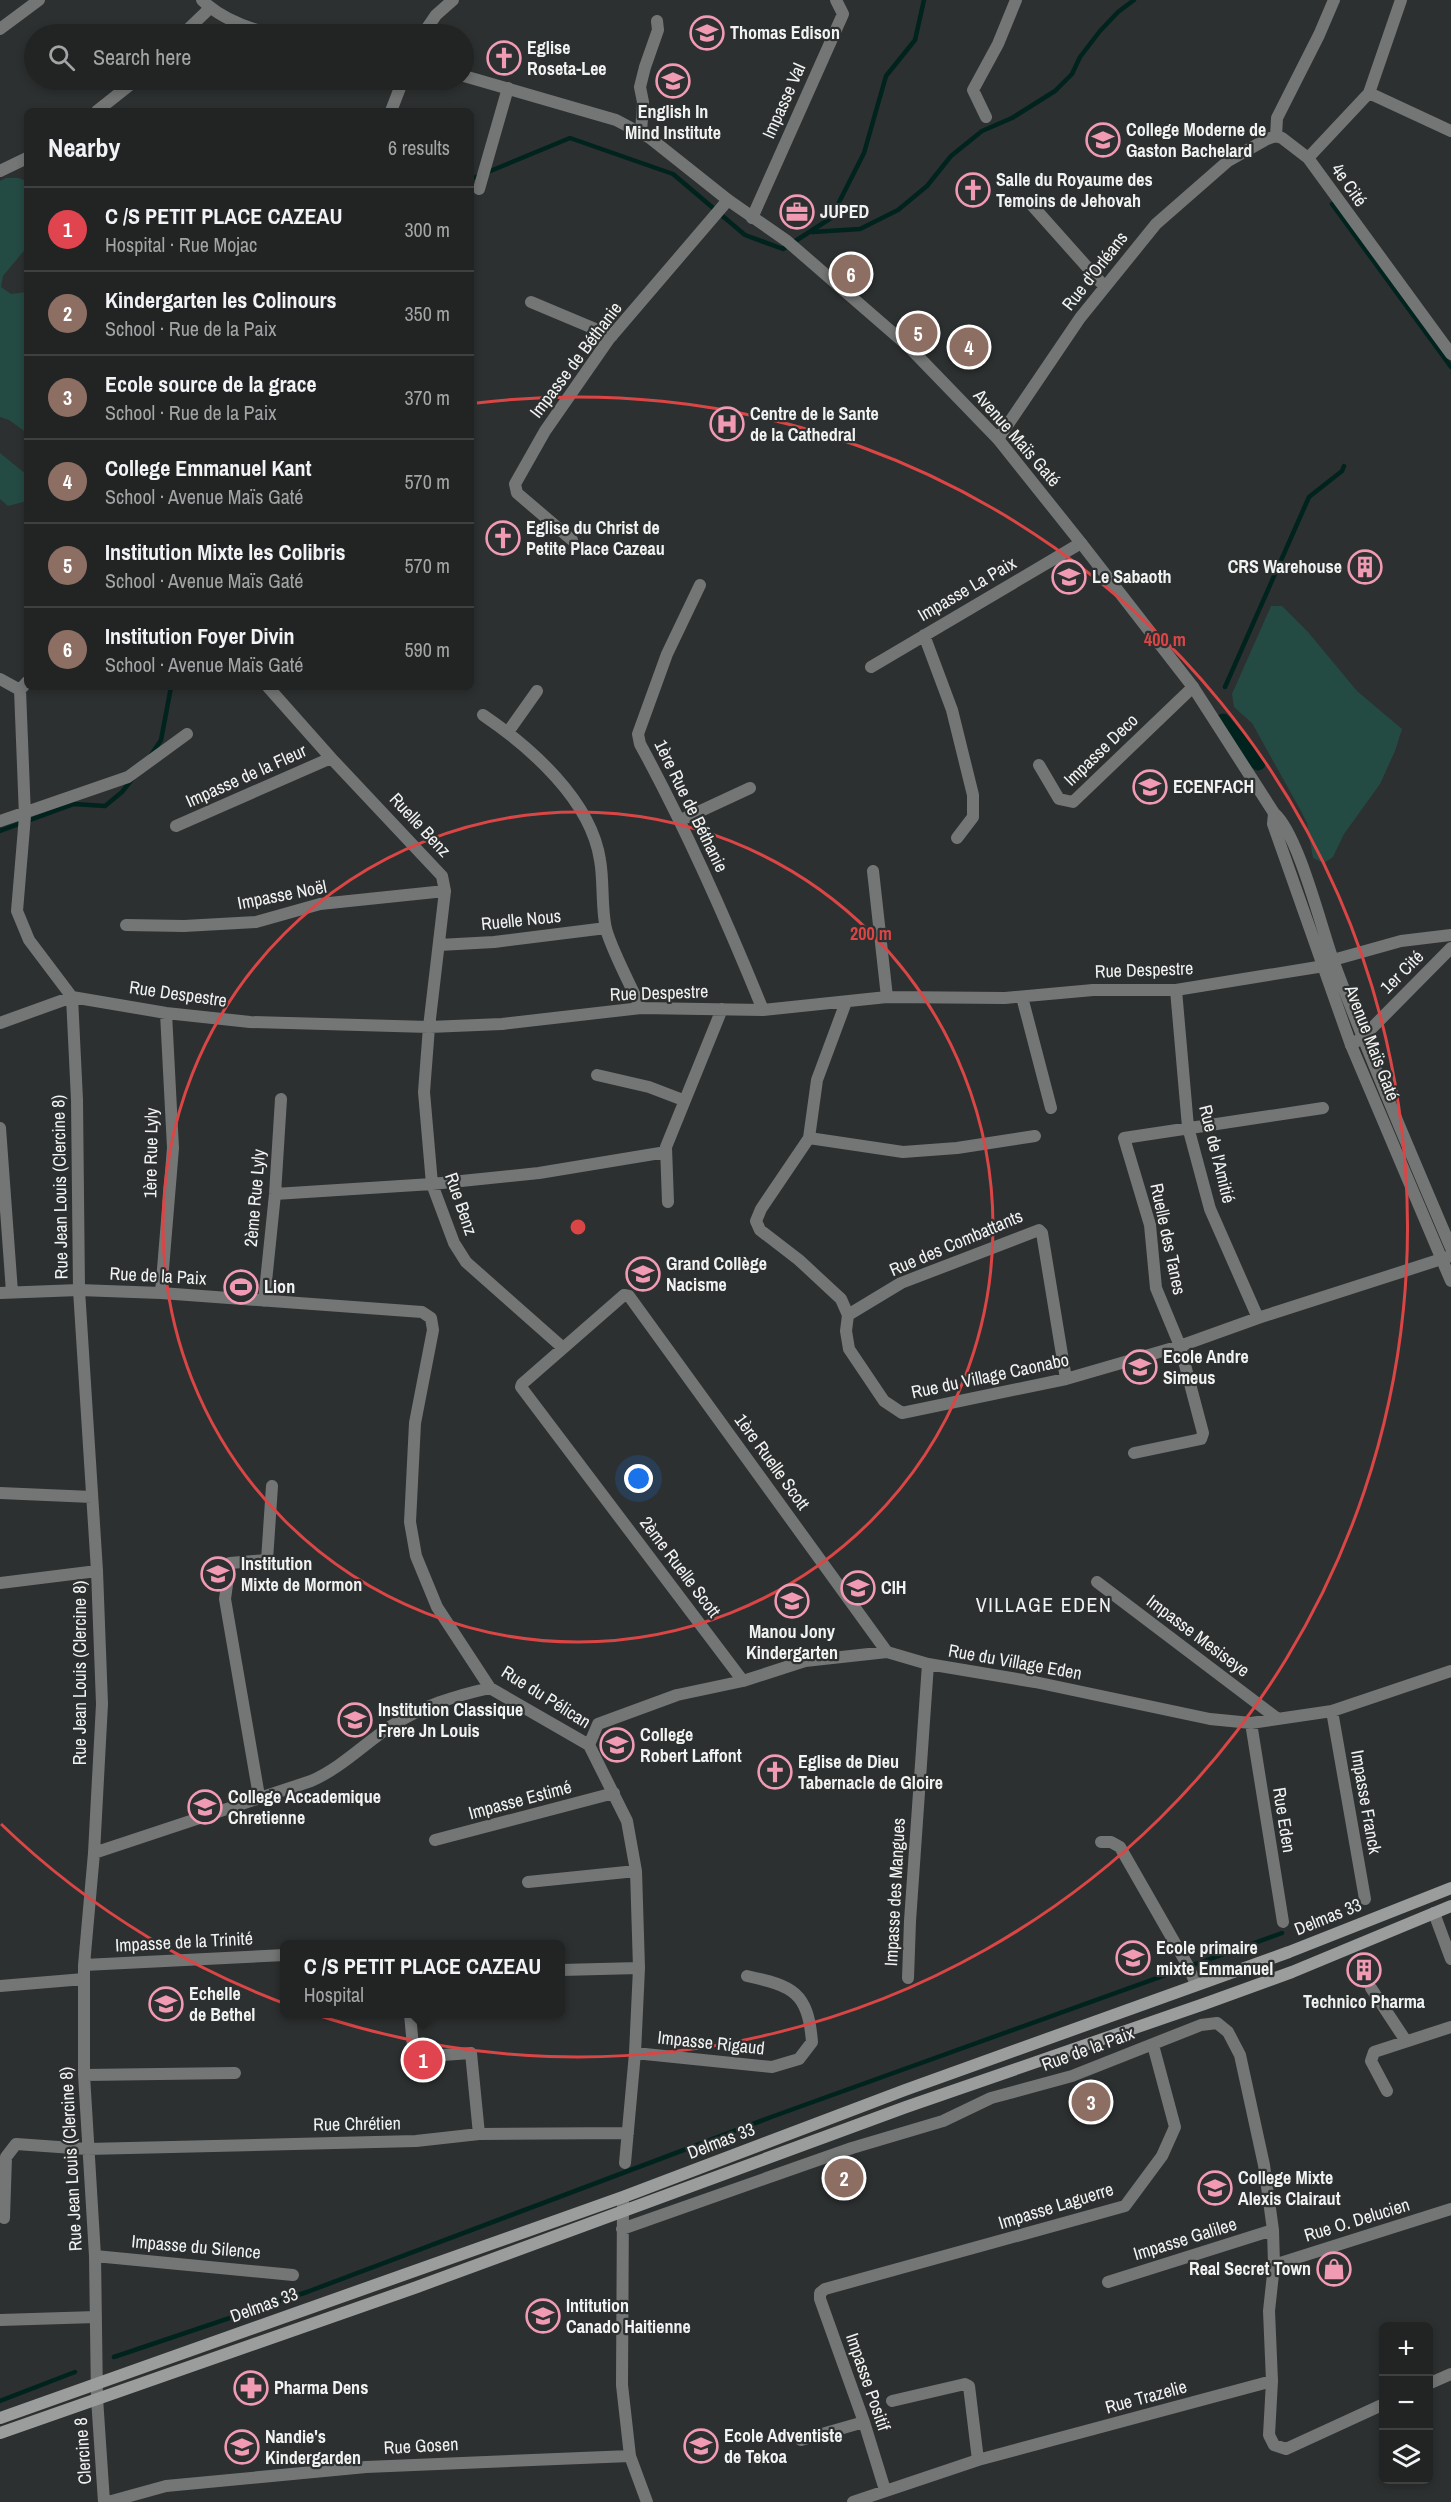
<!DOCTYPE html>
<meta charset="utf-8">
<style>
:root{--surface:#222424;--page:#2a2c2c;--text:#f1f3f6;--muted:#a2a4a6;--line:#3f4141;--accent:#2563eb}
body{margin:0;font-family:"Archivo Narrow",sans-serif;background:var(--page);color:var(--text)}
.controls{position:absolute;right:18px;bottom:18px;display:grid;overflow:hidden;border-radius:9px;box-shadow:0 3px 9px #0003}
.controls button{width:54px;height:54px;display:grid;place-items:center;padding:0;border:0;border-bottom:2px solid var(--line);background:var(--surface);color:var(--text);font:30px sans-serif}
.you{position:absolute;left:639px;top:1479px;width:21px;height:21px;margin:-15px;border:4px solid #fff;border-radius:50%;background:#1a73e8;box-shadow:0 0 0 9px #1a73e833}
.badge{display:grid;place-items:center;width:39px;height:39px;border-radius:50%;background:var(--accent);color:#fff;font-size:20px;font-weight:700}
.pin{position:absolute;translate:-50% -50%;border:3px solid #fff;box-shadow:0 2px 6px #0006}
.popup{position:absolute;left:280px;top:1940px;width:285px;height:78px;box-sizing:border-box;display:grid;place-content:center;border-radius:9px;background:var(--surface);filter:drop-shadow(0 2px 4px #0005);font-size:20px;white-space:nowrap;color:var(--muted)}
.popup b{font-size:22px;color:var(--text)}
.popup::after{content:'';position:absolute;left:50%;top:100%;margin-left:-12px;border:12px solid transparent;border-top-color:var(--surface)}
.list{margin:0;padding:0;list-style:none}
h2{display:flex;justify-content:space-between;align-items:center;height:78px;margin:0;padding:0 24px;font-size:26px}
h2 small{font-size:20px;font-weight:400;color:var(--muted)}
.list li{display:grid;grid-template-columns:39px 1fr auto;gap:18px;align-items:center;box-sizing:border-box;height:84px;padding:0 24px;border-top:2px solid var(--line)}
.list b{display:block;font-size:22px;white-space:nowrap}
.list p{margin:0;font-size:20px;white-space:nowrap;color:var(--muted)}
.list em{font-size:20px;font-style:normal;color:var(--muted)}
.icon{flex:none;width:33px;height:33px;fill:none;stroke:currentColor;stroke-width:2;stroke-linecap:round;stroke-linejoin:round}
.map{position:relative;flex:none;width:1451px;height:2502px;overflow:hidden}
.search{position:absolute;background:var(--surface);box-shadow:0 3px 9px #0003;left:24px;top:24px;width:450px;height:66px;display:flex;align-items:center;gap:15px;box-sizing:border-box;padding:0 21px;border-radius:33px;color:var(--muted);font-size:22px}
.panel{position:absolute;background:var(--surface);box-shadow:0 3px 9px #0003;left:24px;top:108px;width:450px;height:582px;border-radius:9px}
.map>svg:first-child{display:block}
</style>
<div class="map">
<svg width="1451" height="2502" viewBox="0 0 1451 2502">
<rect width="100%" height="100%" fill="#2d3030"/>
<path fill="#244a44" d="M6,178H18L27,181V247L3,276L1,287L11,294L27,292V433L9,420L0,417V181Z
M0,453L27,475V501L8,506L0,499Z
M1271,606H1282L1308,632L1357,691L1402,729L1395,751L1380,784L1344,834L1333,857L1324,863L1313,858L1307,823L1301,811L1252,723L1234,707L1232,694Z"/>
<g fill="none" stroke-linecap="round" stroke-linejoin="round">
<path stroke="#00231e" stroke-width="4.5" d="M471,179L570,138L673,174L745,235L783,249L831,218L864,153L886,76L915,40L924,0
M1332,204L1451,367
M812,232L860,229L898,210L927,186L951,156L982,131L1012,118L1055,91L1072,74L1080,57L1100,31L1118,12L1134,0
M1225,687L1309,497L1342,471L1344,466
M151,755L161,740L171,687
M0,831L74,804L105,806L122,792L133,778
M114,2357L307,2292L774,2116L1282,1933
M0,2401L75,2372"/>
<path stroke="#00231e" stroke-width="15" d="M1223,721L1258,763"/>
<path stroke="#747676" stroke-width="12" d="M0,29L39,0
M183,34L210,8
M423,34L436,15L453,0
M1369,93L1451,131
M97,111L136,80
M391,111L403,80
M986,117L973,90L998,44L1016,0
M641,133L643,102L640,87L645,67L658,30L657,21
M1276,136L1277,118L1319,35L1334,0
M1308,158L1369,93L1401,0
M0,171L27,158
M479,189L508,88
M1030,203L1104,286
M752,218L843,14L836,0
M531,302L612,336
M998,439L1080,318L1156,224L1228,161L1267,139L1276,136L1282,138L1308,158L1451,354
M572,540L517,493L515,484L545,431L609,339L728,200
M700,585L667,654L638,734L640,744C687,830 726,919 763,1010
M924,635L952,710L973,795V817L957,838
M871,667L1081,543
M0,679L20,690
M27,682L20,690L25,816L17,911L29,940L72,997L77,1100L79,1290L97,1571L102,1704L94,1853L84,1965V2075L95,2256L97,2398L104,2502
M268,687L331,758L442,876L445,891L429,1027L424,1092L432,1184L454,1243L466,1262L562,1347
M483,715C530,747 591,800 600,860C604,882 601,907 606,929C613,953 630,984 641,1008
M508,732L537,691
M1039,765L1059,799L1073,802L1193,687
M681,820L750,788
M0,821L128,777L187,734
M176,826L331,758
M873,871L887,997
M126,925L184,926L256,922L320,904L445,891
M439,945L494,942L606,928
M1176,990L1188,1127L1210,1209L1258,1318
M1022,997L1051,1108
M846,1002L817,1080L809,1138L761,1209L756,1221L760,1230L799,1260L841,1299L848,1315L846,1331L849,1349L884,1401L902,1413L1066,1379L1180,1346L1258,1318L1451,1256
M0,1023L72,997L166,1013L250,1022L429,1027L502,1024L641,1008L763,1010L887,997L1005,998L1093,990H1176L1324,966L1333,960L1401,941L1451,935
M1351,1045L1363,1037L1451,948
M597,1075L649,1087L683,1100
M0,1128L12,1292
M809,1138L903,1152L957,1148L1035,1136
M275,1194L432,1184L539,1173L666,1152
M668,1202L666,1147L722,1009
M0,1293L79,1290L161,1293L422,1312L431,1318L433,1330L415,1423L410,1522L416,1556L437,1607L490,1688L589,1745L627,1821L636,1871L639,1968L635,2053L625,2163
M161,1293L173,1148L166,1013
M264,1301L275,1194L281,1099
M848,1315L901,1283L1039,1230L1042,1233L1066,1379
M1134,1453L1201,1439L1203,1433L1180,1346L1156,1288L1150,1225L1124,1138L1323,1108
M0,1493L92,1497
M1097,1582L1278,1719
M0,1583L97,1571
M743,1681L521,1387L522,1384L624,1295L629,1296L887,1652
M1332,1711L1365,1899
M1251,1723L1283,1922
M589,1745L598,1724L677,1695L743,1681L805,1661L887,1652L928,1664L1035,1682L1210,1719L1251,1723L1332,1711L1451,1671
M259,1796L225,1599L230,1563L267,1560L272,1486
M435,1840L614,1793
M1101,1842H1111L1120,1847L1188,1966L1196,1984
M94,1853L311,1781C341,1768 364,1744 391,1726C423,1706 454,1696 490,1688
M528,1882L636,1871
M1434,1913L1451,1959
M84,1965L285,1955
M561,1970L639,1968
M908,1978L910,1921L928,1664
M0,1986L84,1979
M1371,1988L1406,2041
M410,2014L414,2057L471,2053L479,2134
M635,2053L772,2067L799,2059L812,2042C808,1992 793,1986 747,1976
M84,2075L235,2073
M1387,2091L1371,2061L1374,2052L1451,2027
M623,2201L622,2385L630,2456L647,2502
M4,2218L6,2157L16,2144L87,2149L416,2141L479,2134L628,2133
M622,2229L852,2148L943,2121L991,2098L1072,2076L1201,2025L1217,2023L1228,2032L1240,2055L1264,2165L1273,2230L1274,2265L1269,2311L1272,2381
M95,2256L293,2275
M1274,2265L1451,2209
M1108,2282L1273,2230
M0,2320L96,2317
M1428,2384L1451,2374
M892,2401L965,2384L969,2386L978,2460
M801,2440L864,2422
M885,2490L864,2422L820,2299V2293L825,2289L1125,2206L1162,2156L1175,2127L1153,2045
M108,2502L166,2486L366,2467L630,2456
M853,2502L978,2460L1272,2381L1269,2435L1274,2445L1286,2449L1384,2404"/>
<path stroke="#747676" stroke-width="12" d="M202,0C219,17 247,28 271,34
M464,76L616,120L650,138L728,200L787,241L908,346L998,439L1081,543L1193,687L1274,813
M1451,1248C1411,1153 1369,1058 1333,960C1321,927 1298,833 1274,813L1273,824L1351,1045L1451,1281"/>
<path stroke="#9b9d9d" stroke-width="12" d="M0,2418L623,2197L905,2090L1289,1952L1451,1888
M0,2433L417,2287L906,2107L1204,2004L1292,1972L1451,1906"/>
</g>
<g fill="none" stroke="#da4646" stroke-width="3">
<circle cx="578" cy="1227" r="415"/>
<path d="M477 403A830 830 0 1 1 1 1824"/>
</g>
<defs>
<symbol id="school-ring" viewBox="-11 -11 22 22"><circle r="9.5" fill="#2d3030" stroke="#f19ab3" stroke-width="1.5"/><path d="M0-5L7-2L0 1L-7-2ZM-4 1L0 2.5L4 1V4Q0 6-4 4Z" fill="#f19ab3"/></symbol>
<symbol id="church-ring" viewBox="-11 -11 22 22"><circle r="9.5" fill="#2d3030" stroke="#f19ab3" stroke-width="1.5"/><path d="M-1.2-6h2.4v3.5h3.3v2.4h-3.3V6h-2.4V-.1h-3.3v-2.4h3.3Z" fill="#f19ab3"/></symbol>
<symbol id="office-ring" viewBox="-11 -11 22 22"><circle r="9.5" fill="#2d3030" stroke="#f19ab3" stroke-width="1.5"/><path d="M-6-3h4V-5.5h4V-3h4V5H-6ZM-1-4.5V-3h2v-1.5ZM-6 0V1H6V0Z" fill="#f19ab3"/></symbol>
<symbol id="hospital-ring" viewBox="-11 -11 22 22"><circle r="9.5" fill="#2d3030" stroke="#f19ab3" stroke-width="1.5"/><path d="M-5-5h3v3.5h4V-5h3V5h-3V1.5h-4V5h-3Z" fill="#f19ab3"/></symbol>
<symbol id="building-ring" viewBox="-11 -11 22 22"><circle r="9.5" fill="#2d3030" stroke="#f19ab3" stroke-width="1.5"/><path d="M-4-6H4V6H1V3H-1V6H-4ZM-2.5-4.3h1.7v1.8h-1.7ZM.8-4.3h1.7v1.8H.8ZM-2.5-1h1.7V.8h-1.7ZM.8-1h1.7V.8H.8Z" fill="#f19ab3"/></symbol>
<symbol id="stadium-ring" viewBox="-11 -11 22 22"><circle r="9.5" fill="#2d3030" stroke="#f19ab3" stroke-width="1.5"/><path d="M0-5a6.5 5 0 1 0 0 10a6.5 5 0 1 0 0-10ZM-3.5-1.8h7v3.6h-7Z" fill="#f19ab3"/></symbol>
<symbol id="shop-ring" viewBox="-11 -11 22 22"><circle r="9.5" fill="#2d3030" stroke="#f19ab3" stroke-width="1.5"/><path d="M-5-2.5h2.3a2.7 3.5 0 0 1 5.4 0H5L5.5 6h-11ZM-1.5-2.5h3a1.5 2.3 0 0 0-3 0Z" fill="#f19ab3"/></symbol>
<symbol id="pharmacy-ring" viewBox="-11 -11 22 22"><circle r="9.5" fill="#2d3030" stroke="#f19ab3" stroke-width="1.5"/><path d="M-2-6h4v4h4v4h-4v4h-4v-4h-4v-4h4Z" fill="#f19ab3"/></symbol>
</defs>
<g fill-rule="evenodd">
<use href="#school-ring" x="688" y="14" width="38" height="38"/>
<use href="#church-ring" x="485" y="39" width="38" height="38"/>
<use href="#school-ring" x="654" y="62" width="38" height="38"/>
<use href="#school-ring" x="1084" y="121" width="38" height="38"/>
<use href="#church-ring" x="954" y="171" width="38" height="38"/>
<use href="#office-ring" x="778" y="193" width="38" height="38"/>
<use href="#hospital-ring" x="708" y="405" width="38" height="38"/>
<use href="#church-ring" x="484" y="519" width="38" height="38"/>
<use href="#building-ring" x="1346" y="548" width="38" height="38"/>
<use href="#school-ring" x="1050" y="558" width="38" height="38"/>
<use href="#school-ring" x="1131" y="768" width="38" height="38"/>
<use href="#school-ring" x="624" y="1255" width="38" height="38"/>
<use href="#stadium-ring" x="222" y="1268" width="38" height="38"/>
<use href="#school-ring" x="1121" y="1348" width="38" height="38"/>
<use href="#school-ring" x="199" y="1555" width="38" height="38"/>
<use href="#school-ring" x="839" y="1569" width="38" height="38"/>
<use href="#school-ring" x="773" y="1582" width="38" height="38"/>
<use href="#school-ring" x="336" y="1701" width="38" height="38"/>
<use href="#school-ring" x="598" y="1726" width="38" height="38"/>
<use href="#church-ring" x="756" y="1753" width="38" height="38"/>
<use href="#school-ring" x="186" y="1788" width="38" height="38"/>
<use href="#school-ring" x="1114" y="1939" width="38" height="38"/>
<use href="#building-ring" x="1345" y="1951" width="38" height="38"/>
<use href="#school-ring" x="147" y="1985" width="38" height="38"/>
<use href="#school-ring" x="1196" y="2169" width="38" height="38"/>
<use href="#shop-ring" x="1315" y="2250" width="38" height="38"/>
<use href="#school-ring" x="524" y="2297" width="38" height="38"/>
<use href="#pharmacy-ring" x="232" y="2369" width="38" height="38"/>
<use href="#school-ring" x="682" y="2427" width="38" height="38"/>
<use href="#school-ring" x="223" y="2428" width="38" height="38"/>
</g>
<g text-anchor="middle" stroke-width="4.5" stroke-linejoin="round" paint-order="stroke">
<g font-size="18" font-weight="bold" fill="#f1f3f2" stroke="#2d3030" text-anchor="start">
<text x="730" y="39">Thomas Edison</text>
<text x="527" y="54">Eglise<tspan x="527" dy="21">Roseta-Lee</tspan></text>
<text x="673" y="118" text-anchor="middle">English In<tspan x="673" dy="21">Mind Institute</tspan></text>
<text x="1126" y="136">College Moderne de<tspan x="1126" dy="21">Gaston Bachelard</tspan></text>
<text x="996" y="186">Salle du Royaume des<tspan x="996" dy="21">Temoins de Jehovah</tspan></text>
<text x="820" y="218">JUPED</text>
<text x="750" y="420">Centre de le Sante<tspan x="750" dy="21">de la Cathedral</tspan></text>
<text x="526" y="534">Eglise du Christ de<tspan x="526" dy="21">Petite Place Cazeau</tspan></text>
<text x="1342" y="573" text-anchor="end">CRS Warehouse</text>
<text x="1092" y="583">Le Sabaoth</text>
<text x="1173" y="793">ECENFACH</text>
<text x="666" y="1270">Grand Collège<tspan x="666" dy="21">Nacisme</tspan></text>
<text x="264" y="1293">Lion</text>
<text x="1163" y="1363">Ecole Andre<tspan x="1163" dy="21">Simeus</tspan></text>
<text x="241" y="1570">Institution<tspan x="241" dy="21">Mixte de Mormon</tspan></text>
<text x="881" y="1594">CIH</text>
<text x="792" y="1638" text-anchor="middle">Manou Jony<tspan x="792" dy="21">Kindergarten</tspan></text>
<text x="378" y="1716">Institution Classique<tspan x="378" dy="21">Frere Jn Louis</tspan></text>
<text x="640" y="1741">College<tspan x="640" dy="21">Robert Laffont</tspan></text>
<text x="798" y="1768">Eglise de Dieu<tspan x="798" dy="21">Tabernacle de Gloire</tspan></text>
<text x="228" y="1803">College Accademique<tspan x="228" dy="21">Chretienne</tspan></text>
<text x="1156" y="1954">Ecole primaire<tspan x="1156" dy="21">mixte Emmanuel</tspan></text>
<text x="189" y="2000">Echelle<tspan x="189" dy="21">de Bethel</tspan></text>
<text x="1364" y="2008" text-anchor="middle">Technico Pharma</text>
<text x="1238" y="2184">College Mixte<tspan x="1238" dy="21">Alexis Clairaut</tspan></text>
<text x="1311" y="2275" text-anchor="end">Real Secret Town</text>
<text x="566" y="2312">Intitution<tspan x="566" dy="21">Canado Haitienne</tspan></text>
<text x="274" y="2394">Pharma Dens</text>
<text x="724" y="2442">Ecole Adventiste<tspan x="724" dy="21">de Tekoa</tspan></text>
<text x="265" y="2443">Nandie's<tspan x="265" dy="21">Kindergarden</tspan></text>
</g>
<g font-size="18" fill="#f1f3f2" stroke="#2d3030">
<text transform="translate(784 101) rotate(-66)" y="6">Impasse Val</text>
<text transform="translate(1349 185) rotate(55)" y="6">4e Cité</text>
<text transform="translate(1095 271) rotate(-52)" y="6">Rue d'Orléans</text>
<text transform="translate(576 360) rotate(-53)" y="6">Impasse de Béthanie</text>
<text transform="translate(1017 438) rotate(49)" y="6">Avenue Maïs Gaté</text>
<text transform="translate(967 589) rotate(-30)" y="6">Impasse La Paix</text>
<text transform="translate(1101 750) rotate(-44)" y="6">Impasse Deco</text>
<text transform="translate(246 776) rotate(-24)" y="6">Impasse de la Fleur</text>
<text transform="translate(691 806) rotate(64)" y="6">1ère Rue de Béthanie</text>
<text transform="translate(420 825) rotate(47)" y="6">Ruelle Benz</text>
<text transform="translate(282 895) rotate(-11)" y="6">Impasse Noël</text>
<text transform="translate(521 920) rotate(-6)" y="6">Ruelle Nous</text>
<text transform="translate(1144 970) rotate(-2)" y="6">Rue Despestre</text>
<text transform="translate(1402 972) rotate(-45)" y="6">1er Cité</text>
<text transform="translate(659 993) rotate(-2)" y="6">Rue Despestre</text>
<text transform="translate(178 994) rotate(8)" y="6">Rue Despestre</text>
<text transform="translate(1372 1043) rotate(69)" y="6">Avenue Maïs Gaté</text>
<text transform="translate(151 1153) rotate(-89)" y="6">1ère Rue Lyly</text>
<text transform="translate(1217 1154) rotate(76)" y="6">Rue de l'Amitié</text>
<text transform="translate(60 1187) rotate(-91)" y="6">Rue Jean Louis (Clercine 8)</text>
<text transform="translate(255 1198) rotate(-85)" y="6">2ème Rue Lyly</text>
<text transform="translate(461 1204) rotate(71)" y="6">Rue Benz</text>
<text transform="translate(1168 1239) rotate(78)" y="6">Ruelle des Tanes</text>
<text transform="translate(956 1243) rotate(-23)" y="6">Rue des Combattants</text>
<text transform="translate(158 1276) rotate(3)" y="6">Rue de la Paix</text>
<text transform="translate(990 1376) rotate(-12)" y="6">Rue du Village Caonabo</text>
<text transform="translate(772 1462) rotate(54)" y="6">1ère Ruelle Scott</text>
<text transform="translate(680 1567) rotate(53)" y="6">2ème Ruelle Scott</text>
<text transform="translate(1198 1636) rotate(37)" y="6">Impasse Mesiseye</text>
<text transform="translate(1015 1662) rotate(10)" y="6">Rue du Village Eden</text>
<text transform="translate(80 1673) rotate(-90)" y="6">Rue Jean Louis (Clercine 8)</text>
<text transform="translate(546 1697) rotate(32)" y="6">Rue du Pélican</text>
<text transform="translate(520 1800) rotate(-15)" y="6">Impasse Estimé</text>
<text transform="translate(1366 1802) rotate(80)" y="6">Impasse Franck</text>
<text transform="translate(1284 1820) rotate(81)" y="6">Rue Eden</text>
<text transform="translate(895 1892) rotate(-87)" y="6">Impasse des Mangues</text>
<text transform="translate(1328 1917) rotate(-22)" y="6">Delmas 33</text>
<text transform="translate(184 1942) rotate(-3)" y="6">Impasse de la Trinité</text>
<text transform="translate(711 2043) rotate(6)" y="6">Impasse Rigaud</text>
<text transform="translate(1088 2049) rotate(-20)" y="6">Rue de la Paix</text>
<text transform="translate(357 2124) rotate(-1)" y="6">Rue Chrétien</text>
<text transform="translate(721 2141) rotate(-21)" y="6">Delmas 33</text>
<text transform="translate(71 2159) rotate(-93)" y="6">Rue Jean Louis (Clercine 8)</text>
<text transform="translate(1056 2206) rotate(-17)" y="6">Impasse Laguerre</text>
<text transform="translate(1357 2220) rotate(-17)" y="6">Rue O. Delucien</text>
<text transform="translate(1185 2239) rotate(-17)" y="6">Impasse Galilee</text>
<text transform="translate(196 2247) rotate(5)" y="6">Impasse du Silence</text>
<text transform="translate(264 2305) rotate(-20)" y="6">Delmas 33</text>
<text transform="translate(868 2382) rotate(71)" y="6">Impasse Positif</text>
<text transform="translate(1146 2397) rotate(-15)" y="6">Rue Trazelie</text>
<text transform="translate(421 2446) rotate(-3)" y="6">Rue Gosen</text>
<text transform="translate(83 2451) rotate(-94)" y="6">Clercine 8</text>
</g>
<g font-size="20" letter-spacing="1.5" fill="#f1f3f2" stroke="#2d3030">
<text x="1044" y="1612">VILLAGE EDEN</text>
</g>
</g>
<circle cx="578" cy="1227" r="9" fill="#da4646" stroke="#2d3030" stroke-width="3"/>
<g font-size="18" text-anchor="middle" font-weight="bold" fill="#da4646" stroke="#2d3030" stroke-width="4.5" stroke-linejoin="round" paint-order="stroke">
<text x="1165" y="646">400 m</text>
<text x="871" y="940">200 m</text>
</g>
</svg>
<div class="controls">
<button>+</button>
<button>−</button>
<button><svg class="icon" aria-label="layers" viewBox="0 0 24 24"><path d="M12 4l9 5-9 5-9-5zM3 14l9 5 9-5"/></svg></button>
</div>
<div class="you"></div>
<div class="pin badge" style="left:423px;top:2060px;background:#e0444e">1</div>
<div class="popup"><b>C /S PETIT PLACE CAZEAU</b>Hospital</div>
<div class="pin badge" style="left:844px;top:2178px;background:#8d6e63">2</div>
<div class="pin badge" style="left:1091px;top:2102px;background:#8d6e63">3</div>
<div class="pin badge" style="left:969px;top:347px;background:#8d6e63">4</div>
<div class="pin badge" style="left:918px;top:333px;background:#8d6e63">5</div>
<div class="pin badge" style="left:851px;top:274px;background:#8d6e63">6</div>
<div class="search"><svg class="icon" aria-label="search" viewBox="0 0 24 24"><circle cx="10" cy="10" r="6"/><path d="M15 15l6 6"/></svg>Search here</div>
<section class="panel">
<h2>Nearby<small>6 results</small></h2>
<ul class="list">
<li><span class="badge" style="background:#e0444e">1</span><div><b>C /S PETIT PLACE CAZEAU</b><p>Hospital · Rue Mojac</p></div><em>300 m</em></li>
<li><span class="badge" style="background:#8d6e63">2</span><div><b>Kindergarten les Colinours</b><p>School · Rue de la Paix</p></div><em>350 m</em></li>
<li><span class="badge" style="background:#8d6e63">3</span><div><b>Ecole source de la grace</b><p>School · Rue de la Paix</p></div><em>370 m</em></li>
<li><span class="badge" style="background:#8d6e63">4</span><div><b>College Emmanuel Kant</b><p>School · Avenue Maïs Gaté</p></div><em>570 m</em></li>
<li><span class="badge" style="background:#8d6e63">5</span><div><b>Institution Mixte les Colibris</b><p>School · Avenue Maïs Gaté</p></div><em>570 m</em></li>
<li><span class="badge" style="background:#8d6e63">6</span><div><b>Institution Foyer Divin</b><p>School · Avenue Maïs Gaté</p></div><em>590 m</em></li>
</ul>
</section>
</div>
